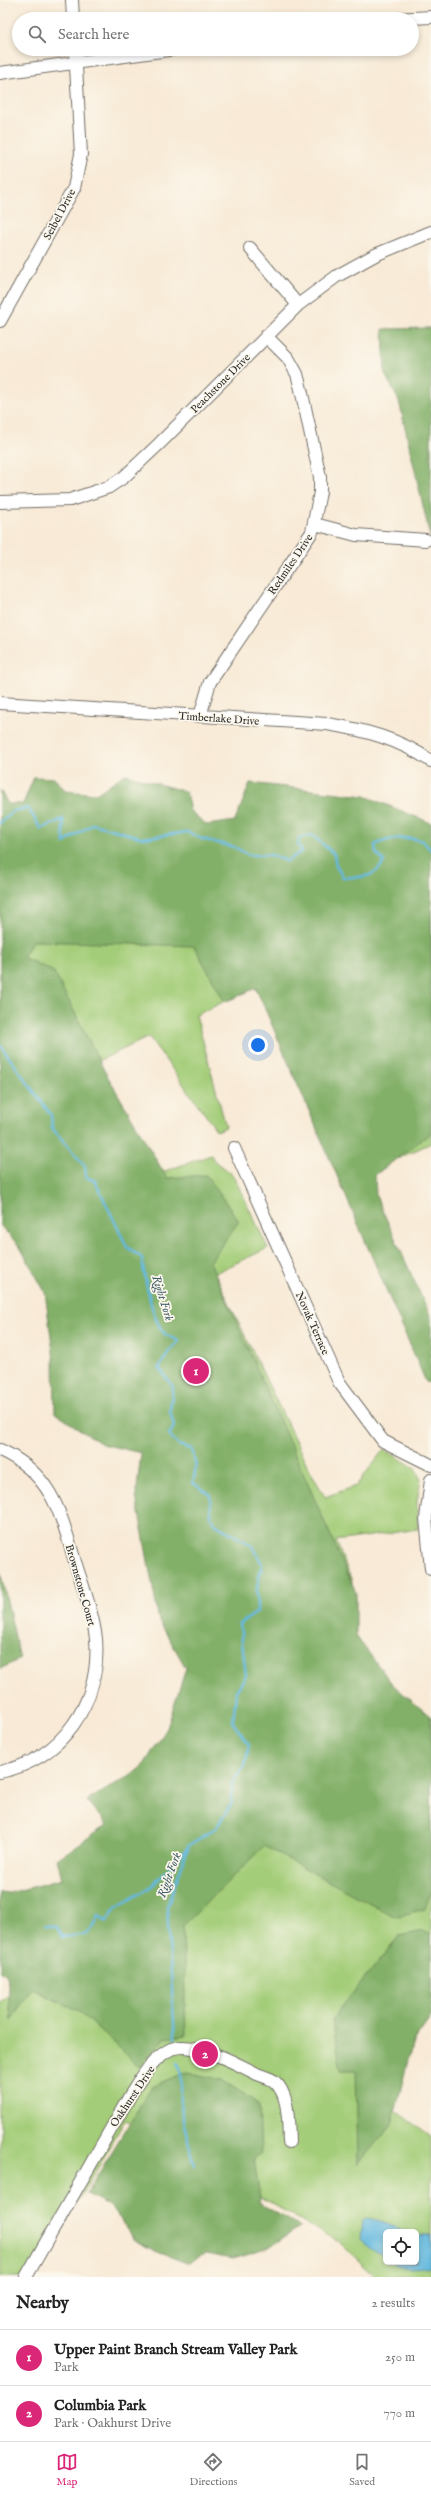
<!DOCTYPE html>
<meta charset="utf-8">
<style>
:root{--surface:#fff;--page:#f2f2f2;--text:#222;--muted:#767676;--line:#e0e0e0;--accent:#db2777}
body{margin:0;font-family:"IM FELL English",serif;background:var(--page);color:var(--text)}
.controls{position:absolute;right:12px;bottom:12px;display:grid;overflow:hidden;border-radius:6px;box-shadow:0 2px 6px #0003}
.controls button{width:36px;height:36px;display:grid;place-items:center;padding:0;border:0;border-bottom:1px solid var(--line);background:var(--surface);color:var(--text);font:20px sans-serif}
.you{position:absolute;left:258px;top:1045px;width:14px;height:14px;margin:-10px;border:3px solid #fff;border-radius:50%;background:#1a73e8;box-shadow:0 0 0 6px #1a73e833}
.badge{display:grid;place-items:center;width:26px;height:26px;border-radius:50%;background:var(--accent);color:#fff;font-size:13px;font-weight:700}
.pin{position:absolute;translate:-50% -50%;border:2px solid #fff;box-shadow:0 1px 4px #0006}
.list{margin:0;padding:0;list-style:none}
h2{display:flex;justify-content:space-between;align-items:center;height:52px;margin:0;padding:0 16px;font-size:17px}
h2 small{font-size:13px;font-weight:400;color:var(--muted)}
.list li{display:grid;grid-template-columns:26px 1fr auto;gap:12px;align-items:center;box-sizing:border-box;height:56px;padding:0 16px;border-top:1px solid var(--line)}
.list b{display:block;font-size:15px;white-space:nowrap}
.list p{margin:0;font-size:13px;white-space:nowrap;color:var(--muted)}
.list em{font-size:13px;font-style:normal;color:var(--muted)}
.icon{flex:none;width:22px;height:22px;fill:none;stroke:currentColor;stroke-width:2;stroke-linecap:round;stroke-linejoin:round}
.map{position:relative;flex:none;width:431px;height:2277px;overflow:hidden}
.search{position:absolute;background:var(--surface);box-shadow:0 2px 6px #0003;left:12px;right:12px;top:12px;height:44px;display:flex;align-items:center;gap:10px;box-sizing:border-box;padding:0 14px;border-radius:22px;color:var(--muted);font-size:15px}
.sheet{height:164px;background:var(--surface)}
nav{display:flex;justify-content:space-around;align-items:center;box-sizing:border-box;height:56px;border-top:1px solid var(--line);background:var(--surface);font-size:11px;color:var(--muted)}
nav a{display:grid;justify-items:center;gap:2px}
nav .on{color:var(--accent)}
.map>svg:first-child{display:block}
</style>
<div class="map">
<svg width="431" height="2277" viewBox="0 0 431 2277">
<rect width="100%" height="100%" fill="#fbf7ec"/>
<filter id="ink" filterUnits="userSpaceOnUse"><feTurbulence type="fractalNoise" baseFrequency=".025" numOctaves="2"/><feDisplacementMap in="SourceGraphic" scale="8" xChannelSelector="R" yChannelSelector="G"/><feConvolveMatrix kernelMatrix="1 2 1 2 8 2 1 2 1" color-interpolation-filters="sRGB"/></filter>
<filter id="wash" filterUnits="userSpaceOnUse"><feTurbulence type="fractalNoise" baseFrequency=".012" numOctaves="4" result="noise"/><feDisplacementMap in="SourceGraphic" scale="16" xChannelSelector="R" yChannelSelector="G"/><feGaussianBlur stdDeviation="0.9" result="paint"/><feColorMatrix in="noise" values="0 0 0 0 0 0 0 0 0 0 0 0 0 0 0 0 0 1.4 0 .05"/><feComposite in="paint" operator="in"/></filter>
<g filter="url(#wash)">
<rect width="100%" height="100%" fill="#f8ead6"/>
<path fill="#a4cd79" stroke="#687c52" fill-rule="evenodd" d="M431,871V1143L348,1182L255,987L196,1015L226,1127L217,1131L149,1037L94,1063L162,1172L211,1155C216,1167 228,1167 234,1177L268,1248L215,1273L306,1463L325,1497L356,1486L384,1449L415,1468L421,1480L417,1501L418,1529L336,1541L352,1581V1633L382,1678L431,1718V1998L390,2106L431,2136V2277H376L339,2242L125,2120L35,2277H0V2002L46,1969L195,1871L206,1611L0,884ZM386,2232H416V2262H386Z"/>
<path fill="#83b069" stroke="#576e4a" d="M431,328V541L399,401L385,374L383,329Z
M125,774L186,792L190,811L207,825L235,821L250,783L365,796L431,823V1133L375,1175L376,1196L431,1318V1383L426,1382L256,988L225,1002L194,946L33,941L23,957L54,972L105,1072L167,1178L206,1175L239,1221L210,1262L356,1593V1636L393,1685L431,1717V1890L425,1909L394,1917L264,1846L183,1926L186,2035L166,2038L139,2066L79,2011L32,1989L11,2020L7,1975L0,1971V1892L9,1893L62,1879L57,1859L107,1825L87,1801L142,1768L167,1728L186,1668L159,1621L136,1496L141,1453L102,1444L55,1413L54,1360L45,1292L20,1247L0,1225V790L8,804H23L34,777L54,778L66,791L96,794Z
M0,1570L20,1659L0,1669Z
M423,1931L431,1935V2017L412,2044L392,2124L358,2164L356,2070H341L332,2019L399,1936Z
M187,2072L222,2080L259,2104L261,2153L254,2159L261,2204L300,2227L266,2249L233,2259L205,2254L187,2263L155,2251L134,2240L111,2207L86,2194L152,2086Z"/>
<path fill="#63b9df" stroke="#477285" d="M370,2218L408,2232H386V2258L369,2248L361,2238L363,2221Z
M416,2235H431V2266C417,2268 403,2270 392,2262H416Z"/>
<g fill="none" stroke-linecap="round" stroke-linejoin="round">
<path stroke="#63b9df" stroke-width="2.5" d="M0,823L13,811L28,808L41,829L63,819L64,843L93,824L143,838L188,832L202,839L234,847L249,855H271L287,861L302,851L298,845L299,838L312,835L334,854L336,866L343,877C360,878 376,878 384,861L376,853L375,845C386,838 410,836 422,841C425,843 428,847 431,850
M0,1045L51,1115L52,1128L85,1166L86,1177L95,1181L127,1247L142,1258C144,1276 152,1321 165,1334C169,1337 175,1339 179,1341L169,1351L159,1368L173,1387L170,1411L174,1426L169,1435L178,1445L192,1449L196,1467L193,1483L210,1494L211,1517L215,1524L253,1546L262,1564L257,1588V1612L240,1624L246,1676L236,1691L233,1723L249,1744L245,1766L232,1782V1803L216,1828L189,1845L167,1907L175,2039
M45,1925L57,1927L62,1937C83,1935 91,1937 99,1915L106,1921L117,1907L152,1886L188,1847
M178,2062C184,2081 180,2086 181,2105C182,2125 190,2145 195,2165"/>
</g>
</g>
<g filter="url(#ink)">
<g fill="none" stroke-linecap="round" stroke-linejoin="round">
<defs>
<path id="minor" d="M72,0L73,19
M395,19L431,17
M0,73L176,49
M250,248L298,305
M0,321L74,188L81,154L75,49
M0,502L70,500L109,487L124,477L159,444L298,305L337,276L375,255L431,232
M315,524L356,535L426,540
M0,703L327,724C365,730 399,739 431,761
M200,716L210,682L312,532L320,492V477L301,389L297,374L288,358L266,336
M234,1148L339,1382L383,1441L431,1465
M0,1450C53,1474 61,1515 76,1565C84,1589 93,1614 96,1639C101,1702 63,1759 0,1772
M431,1480L426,1518L431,1569
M26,2277L131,2094C142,2077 152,2058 171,2049C193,2040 238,2064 257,2074C262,2076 270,2078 274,2081C290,2094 288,2124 289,2142"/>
</defs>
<use href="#minor" stroke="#736e67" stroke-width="14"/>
<use href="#minor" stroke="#fff" stroke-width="12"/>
</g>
</g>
<g text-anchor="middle" stroke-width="3.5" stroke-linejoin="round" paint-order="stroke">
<g font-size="11" fill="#2b2b2b" stroke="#fbf7ec">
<text transform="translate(59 214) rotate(-62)" y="4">Seibel Drive</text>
<text transform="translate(220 383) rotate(-45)" y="4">Peachstone Drive</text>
<text transform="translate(290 564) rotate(-56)" y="4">Redmiles Drive</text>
<text transform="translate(219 718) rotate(4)" y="4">Timberlake Drive</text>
<text transform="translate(313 1323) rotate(66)" y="4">Novak Terrace</text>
<text transform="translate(81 1585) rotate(74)" y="4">Brownstone Court</text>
<text transform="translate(132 2096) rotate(-56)" y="4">Oakhurst Drive</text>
</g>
<g font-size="12" font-style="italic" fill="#3f5d6a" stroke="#fbf7ec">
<text transform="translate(163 1298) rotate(73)" y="4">Right Fork</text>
<text transform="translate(169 1875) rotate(-70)" y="4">Right Fork</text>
</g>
</g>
</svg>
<div class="controls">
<button><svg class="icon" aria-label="locate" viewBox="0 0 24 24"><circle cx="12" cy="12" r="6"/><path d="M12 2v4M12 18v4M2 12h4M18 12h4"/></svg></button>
</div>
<div class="you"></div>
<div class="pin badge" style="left:196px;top:1371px">1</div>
<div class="pin badge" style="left:205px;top:2054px">2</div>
<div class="search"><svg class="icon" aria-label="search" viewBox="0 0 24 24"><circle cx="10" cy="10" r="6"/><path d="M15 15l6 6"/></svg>Search here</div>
</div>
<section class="sheet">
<h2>Nearby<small>2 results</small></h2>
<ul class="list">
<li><span class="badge">1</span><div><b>Upper Paint Branch Stream Valley Park</b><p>Park</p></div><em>250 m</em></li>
<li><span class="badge">2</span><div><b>Columbia Park</b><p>Park · Oakhurst Drive</p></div><em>770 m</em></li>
</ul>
</section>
<nav>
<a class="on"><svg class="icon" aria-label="map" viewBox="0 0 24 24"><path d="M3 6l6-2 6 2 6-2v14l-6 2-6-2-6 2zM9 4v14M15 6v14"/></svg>Map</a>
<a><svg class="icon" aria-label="directions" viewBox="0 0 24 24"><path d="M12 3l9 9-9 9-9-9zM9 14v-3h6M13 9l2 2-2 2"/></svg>Directions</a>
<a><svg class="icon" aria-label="saved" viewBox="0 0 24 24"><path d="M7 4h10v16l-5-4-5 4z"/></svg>Saved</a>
</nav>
